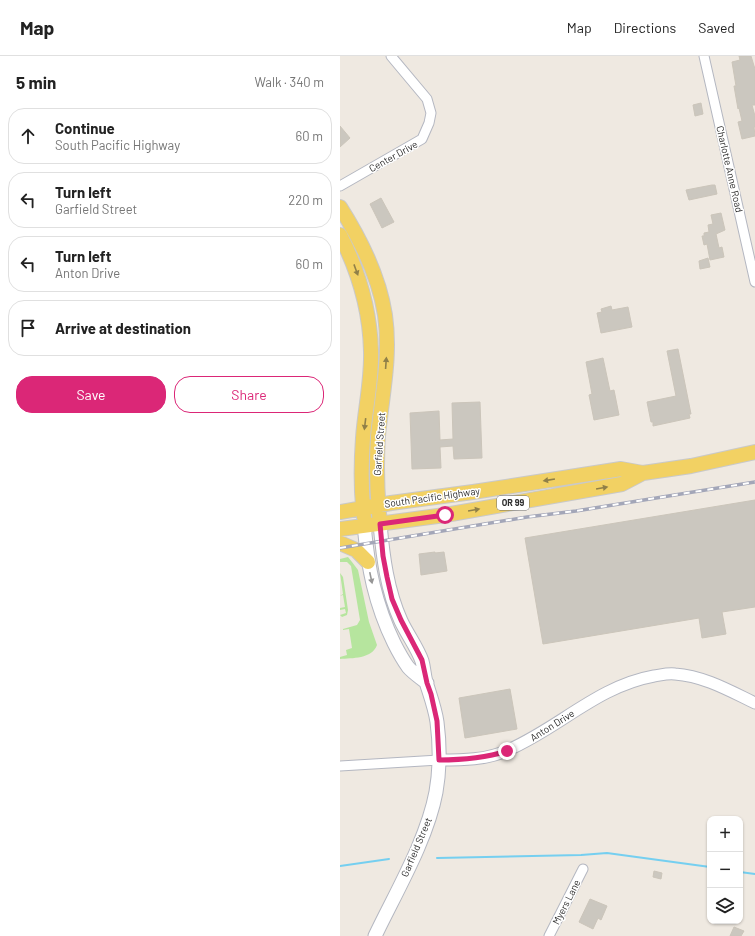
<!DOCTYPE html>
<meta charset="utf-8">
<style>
:root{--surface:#fff;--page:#f2f2f2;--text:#222;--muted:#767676;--line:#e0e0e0;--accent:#db2777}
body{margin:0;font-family:Barlow,sans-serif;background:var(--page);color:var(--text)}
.controls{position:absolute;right:12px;bottom:12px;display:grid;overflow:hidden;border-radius:8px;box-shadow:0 1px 3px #0004}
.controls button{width:36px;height:36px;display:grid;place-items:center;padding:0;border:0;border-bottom:1px solid var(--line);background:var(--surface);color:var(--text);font:20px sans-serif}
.stop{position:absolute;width:12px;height:12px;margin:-9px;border:3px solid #db2777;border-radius:50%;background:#fff}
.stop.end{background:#db2777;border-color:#fff;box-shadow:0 1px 4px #0008}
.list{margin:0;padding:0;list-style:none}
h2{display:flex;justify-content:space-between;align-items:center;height:52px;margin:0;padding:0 16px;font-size:17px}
h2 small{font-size:13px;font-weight:400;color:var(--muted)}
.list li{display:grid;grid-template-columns:26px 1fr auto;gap:12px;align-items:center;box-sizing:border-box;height:56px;margin:0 8px 8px;padding:0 8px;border:1px solid var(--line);border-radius:16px}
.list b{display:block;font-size:15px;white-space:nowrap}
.list p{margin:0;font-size:13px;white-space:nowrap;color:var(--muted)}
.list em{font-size:13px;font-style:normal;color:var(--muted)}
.actions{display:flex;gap:8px;padding:12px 16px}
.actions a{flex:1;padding:9px 0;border:1px solid var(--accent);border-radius:16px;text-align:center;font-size:14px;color:var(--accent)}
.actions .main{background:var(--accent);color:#fff}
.icon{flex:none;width:22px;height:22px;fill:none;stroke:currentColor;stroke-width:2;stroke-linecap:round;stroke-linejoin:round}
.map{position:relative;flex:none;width:415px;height:880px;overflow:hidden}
header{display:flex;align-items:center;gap:24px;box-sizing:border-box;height:56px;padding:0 20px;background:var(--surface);border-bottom:1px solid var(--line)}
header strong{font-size:19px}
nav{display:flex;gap:22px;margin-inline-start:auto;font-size:14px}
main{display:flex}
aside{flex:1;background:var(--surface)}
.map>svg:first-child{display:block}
</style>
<header>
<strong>Map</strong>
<nav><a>Map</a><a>Directions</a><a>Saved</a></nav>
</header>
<main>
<aside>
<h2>5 min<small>Walk · 340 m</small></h2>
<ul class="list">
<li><svg class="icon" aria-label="ahead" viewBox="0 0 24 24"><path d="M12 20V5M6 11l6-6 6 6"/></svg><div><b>Continue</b><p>South Pacific Highway</p></div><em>60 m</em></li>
<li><svg class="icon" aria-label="left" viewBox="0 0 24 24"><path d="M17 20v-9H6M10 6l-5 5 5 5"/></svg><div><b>Turn left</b><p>Garfield Street</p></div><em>220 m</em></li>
<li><svg class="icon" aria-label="left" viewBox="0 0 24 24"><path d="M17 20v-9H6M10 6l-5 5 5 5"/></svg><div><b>Turn left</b><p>Anton Drive</p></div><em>60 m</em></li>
<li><svg class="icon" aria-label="arrive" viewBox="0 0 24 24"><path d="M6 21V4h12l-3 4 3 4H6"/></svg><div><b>Arrive at destination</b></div></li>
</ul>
<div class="actions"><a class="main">Save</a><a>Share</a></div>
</aside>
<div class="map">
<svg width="415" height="880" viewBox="0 0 415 880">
<rect width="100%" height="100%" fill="#efe9e1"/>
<path fill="#b6e59e" d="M8,501L12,506L18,514L29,566L37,589C32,603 12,602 0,603V601L7,599L6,594L12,592L9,573L3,574V573L17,569L20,564L11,510L7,506H0V503Z
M0,517L3,521L8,554L7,559L2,561L0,559L6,557L5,553L0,554V552L5,551L3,539L0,540L3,538Z"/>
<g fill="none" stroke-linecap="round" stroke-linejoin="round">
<path stroke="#75cff0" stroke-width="2" d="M97,802L241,799L267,797L370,811
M0,810L49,803
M400,816L415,818"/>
</g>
<path fill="#cbc7bf" stroke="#cbc5ba" d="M399,0H411L415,13V49H412L415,60V71H414L415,80L402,83L398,66L402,65L399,52L398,53L394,30H396L392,6L400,4Z
M361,47L363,58L355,60L353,49Z
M0,70L10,82L0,91Z
M372,129H375L377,138L349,144L346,134Z
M41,142L54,166L42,172L30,148Z
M381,157L385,174L376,178L379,192L382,191L384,201L370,204L367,188L364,189L362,180H364V177L369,176L368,169L373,168L371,159Z
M368,202L370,211L360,213L359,205Z
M271,250L272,254L288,251L292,271L261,277L257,257L262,256L261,253Z
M338,293L351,358H349L350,362L313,370V366H311L307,346L336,340L327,295Z
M263,302L270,335L274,334L279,359L254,364L249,339L252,338L246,306Z
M140,346L142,402L114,403L113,390L100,391L101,412L72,413L70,357L99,355L100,384L113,383L112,347Z
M415,444V551L382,556L386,578L362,582L359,562L203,588L185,482Z
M95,496V497L104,496L107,515L81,519L79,498Z
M170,633L177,673L125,682L119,642Z
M314,815L322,817L321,823L313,821Z
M250,843L267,850L261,864L258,862L253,873L239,866Z
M394,871L404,875L401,880H390Z"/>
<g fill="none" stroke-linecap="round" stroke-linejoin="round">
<defs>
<path id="minor" d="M364,0L415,226
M0,130L82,83L89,67L91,57L87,43L51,0
M0,710L99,704
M209,880L243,813"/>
<path id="tertiary" d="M99,704C122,704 147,704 168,694C219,672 258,630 314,620C321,619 328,617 335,618C364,620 390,635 415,647"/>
<path id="secondary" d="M24,469C28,512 35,548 54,587C58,595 63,604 68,611C73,617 81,622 87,627
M35,880C56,836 87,784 96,736C100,713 100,689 97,666C95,652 90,639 86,626C84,619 84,612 82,605C77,591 67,578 61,565C47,534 43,501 40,468"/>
<path id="primary" d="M0,151C21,184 39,220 45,259C51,300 42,339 38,380C36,410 37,438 40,468
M0,179C19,216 30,253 31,295C32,324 25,353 23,382C21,409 21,435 24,461
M0,456L51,447L133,436L281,413L303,417
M0,473L105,459L282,428L303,417L351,410L415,396
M0,487L16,494L28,506"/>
</defs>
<use href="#minor" stroke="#b4b7c1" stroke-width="11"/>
<use href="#tertiary" stroke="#b4b7c1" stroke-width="13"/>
<use href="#secondary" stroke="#b4b7c1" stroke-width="15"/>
<use href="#primary" stroke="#c9c9c9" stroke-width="16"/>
<use href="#minor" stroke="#fff" stroke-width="9"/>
<use href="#tertiary" stroke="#fff" stroke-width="11"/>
<use href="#secondary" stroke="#fff" stroke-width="13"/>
<use href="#primary" stroke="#f2d163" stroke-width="14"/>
<defs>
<path id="rail" d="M0,492L187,461L236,455L415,426"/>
</defs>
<use href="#rail" stroke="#a3a6b8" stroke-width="3.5"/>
<use href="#rail" stroke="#fff" stroke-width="2" stroke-dasharray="6" stroke-linecap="butt"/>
</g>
<defs><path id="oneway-solid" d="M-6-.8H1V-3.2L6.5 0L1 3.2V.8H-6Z"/></defs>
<g fill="#908048">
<use href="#oneway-solid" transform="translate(16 214) rotate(70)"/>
<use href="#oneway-solid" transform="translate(46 307) rotate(-86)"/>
<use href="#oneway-solid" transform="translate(25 368) rotate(97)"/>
<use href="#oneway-solid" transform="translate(209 424) rotate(171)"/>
<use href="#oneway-solid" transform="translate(262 432) rotate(-10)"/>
<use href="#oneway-solid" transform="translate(134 454) rotate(-10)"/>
</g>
<use fill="#969696" href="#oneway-solid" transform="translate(31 522) rotate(78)"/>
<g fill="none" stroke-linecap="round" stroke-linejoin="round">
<path stroke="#db2777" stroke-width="5" d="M105,459L40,468L43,500L47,521L52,543L61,564L82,604L87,627L91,638L97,665L99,704C123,704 145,702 167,695"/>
</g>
<g text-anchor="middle" stroke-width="3" stroke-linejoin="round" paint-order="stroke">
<rect fill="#fff" stroke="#6d6d6d" stroke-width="1" x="157" y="440" width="32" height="14" rx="3"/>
<g font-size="9" font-weight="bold" fill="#2e2e2e">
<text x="173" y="450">OR 99</text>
</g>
<g font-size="10" fill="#2e2e2e" stroke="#fff">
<text transform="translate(53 100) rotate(-29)" y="4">Center Drive</text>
<text transform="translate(390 113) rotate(77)" y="4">Charlotte Anne Road</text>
<text transform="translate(39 388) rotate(-86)" y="4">Garfield Street</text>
<text transform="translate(92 441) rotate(-8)" y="4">South Pacific Highway</text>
<text transform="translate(212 669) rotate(-32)" y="4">Anton Drive</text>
<text transform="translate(76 791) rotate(-67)" y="4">Garfield Street</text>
<text transform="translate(226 846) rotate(-63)" y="4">Myers Lane</text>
</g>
</g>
</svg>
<div class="controls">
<button>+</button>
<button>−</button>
<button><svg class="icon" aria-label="layers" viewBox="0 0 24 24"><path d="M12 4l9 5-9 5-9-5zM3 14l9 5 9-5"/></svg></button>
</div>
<div class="stop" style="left:105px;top:459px"></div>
<div class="stop end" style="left:167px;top:695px"></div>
</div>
</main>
